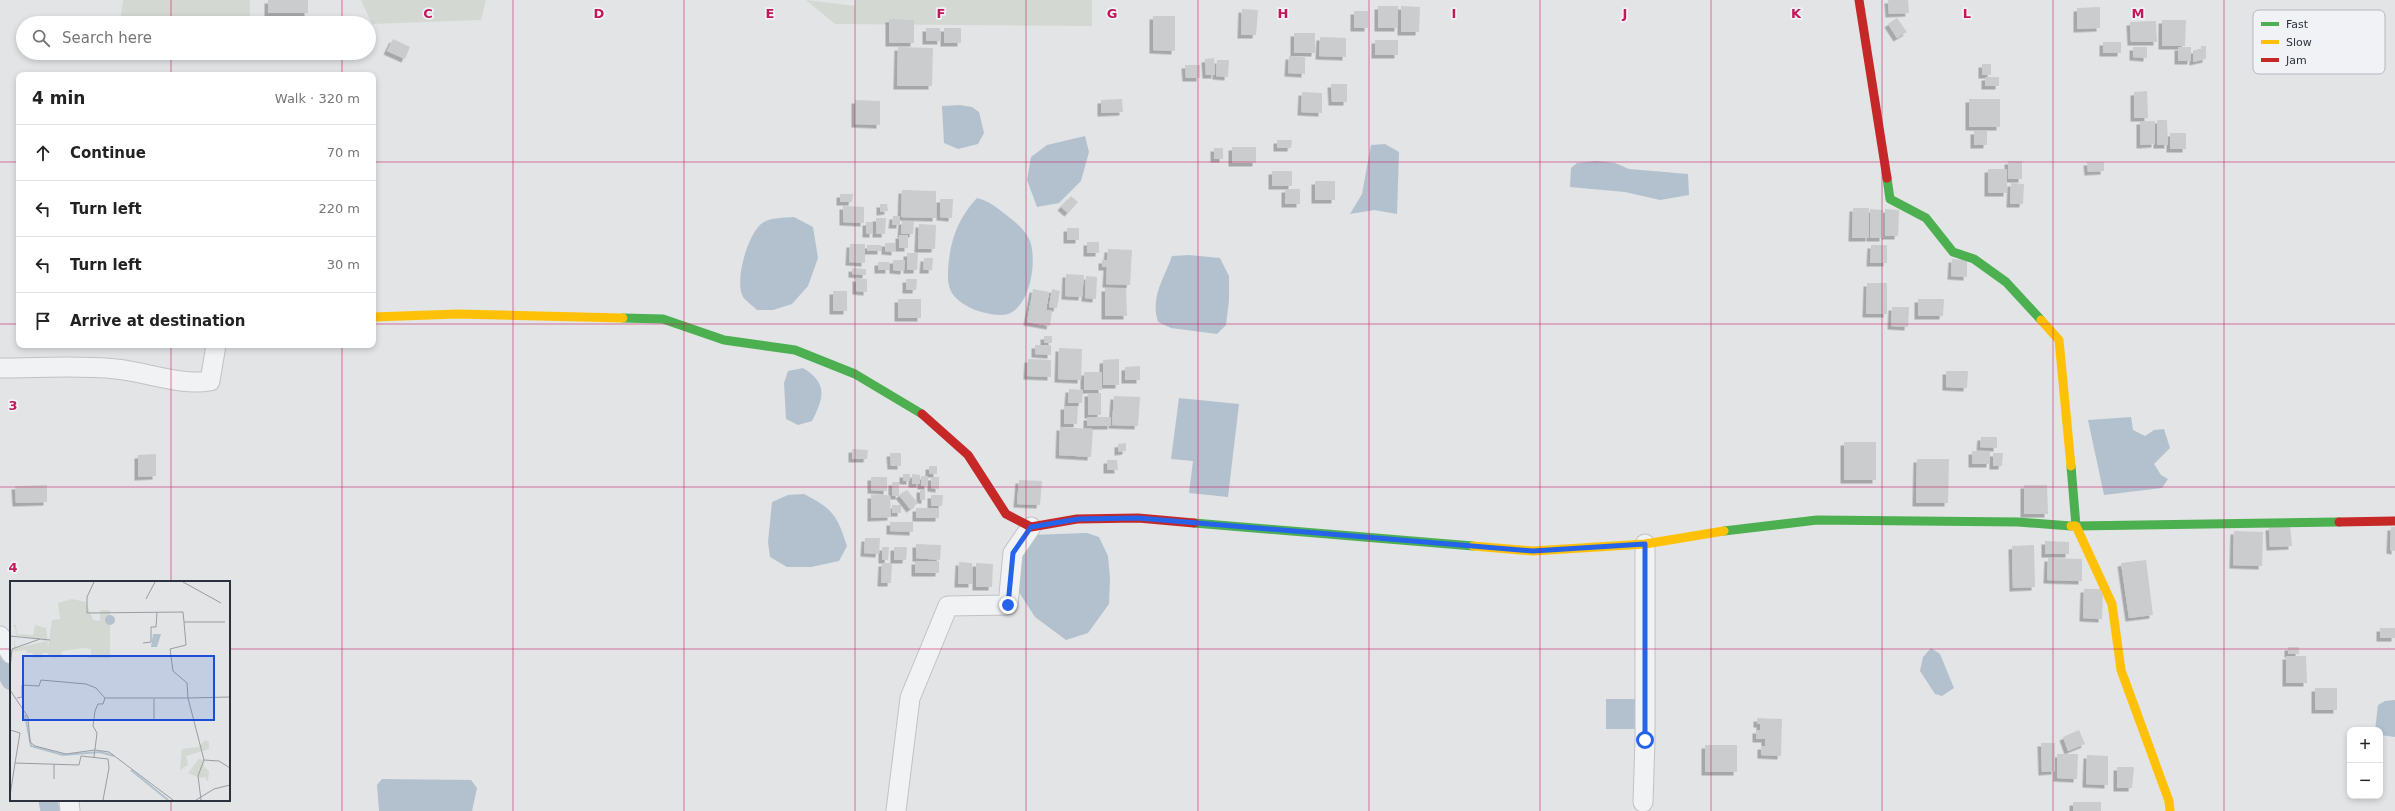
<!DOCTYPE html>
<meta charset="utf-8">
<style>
:root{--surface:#fff;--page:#f2f2f2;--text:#222;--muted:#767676;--line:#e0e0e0}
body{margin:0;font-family:"DejaVu Sans",sans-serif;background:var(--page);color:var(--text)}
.controls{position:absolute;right:12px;bottom:12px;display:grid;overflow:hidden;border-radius:8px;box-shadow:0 2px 6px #0003}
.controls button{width:36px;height:36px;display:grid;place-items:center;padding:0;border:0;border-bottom:1px solid var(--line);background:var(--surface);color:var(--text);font:20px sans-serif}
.stop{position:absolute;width:12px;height:12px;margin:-9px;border:3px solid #2563eb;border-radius:50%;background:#fff}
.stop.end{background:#2563eb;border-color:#fff;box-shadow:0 1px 4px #0008}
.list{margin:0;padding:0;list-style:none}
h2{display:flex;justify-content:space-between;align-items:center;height:52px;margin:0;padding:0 16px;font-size:17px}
h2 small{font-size:13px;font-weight:400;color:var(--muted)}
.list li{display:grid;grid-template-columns:26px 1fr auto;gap:12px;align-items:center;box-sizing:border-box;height:56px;padding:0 16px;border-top:1px solid var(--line)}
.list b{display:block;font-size:15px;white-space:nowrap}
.list em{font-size:13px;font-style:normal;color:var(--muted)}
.icon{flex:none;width:22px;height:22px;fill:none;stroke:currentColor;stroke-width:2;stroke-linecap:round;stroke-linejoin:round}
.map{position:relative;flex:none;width:2395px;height:811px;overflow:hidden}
.search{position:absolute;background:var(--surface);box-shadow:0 2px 6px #0003;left:16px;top:16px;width:360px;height:44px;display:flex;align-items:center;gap:10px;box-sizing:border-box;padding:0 14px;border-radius:22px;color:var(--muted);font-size:15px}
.panel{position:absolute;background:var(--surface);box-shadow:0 2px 6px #0003;left:16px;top:72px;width:360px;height:276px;border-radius:8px}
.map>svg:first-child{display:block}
</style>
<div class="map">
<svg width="2395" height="811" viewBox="0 0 2395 811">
<defs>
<filter id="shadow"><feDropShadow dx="-3.5" dy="3.5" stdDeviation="0" flood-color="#0004"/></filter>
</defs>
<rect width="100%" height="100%" fill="#e2e4e6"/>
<path fill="#d3d9d2" d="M123,0H250V23H120Z
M361,0H486L481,20L372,24Z
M806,0L855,6V0H1092V26L835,24Z"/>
<path fill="#b3c1ce" d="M960,105L972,107L979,112L984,133L978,144L958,149L944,143L942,106Z
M1085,136L1089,152L1081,181L1059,203L1037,207L1027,180L1031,157L1047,145Z
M1385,144L1399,152L1397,214L1374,210L1350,214L1362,194L1371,145Z
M1597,161L1615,163L1629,169L1688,174L1689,195L1660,200L1625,192L1570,187L1571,168L1577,163Z
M977,198C989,201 996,207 1005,214C1014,221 1026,230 1030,241C1037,260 1031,306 1008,314C997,317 977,312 967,306C953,298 947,290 948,272C949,244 957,219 977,198Z
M794,217L813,227L818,258L808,286L792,304L773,310H757C753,306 746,301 743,297C734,280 748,235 761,224C769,217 784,218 794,217Z
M1189,255L1220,258L1229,276V300L1226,325L1217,334L1171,328L1158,322C1150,297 1164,279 1172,256Z
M803,368C828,383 824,398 812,421L798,425L786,419L784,383L788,371Z
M1179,398L1239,404L1228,497L1189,493L1193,461L1171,459Z
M2131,417L2133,430L2145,436L2154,430L2164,429L2170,448L2154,464L2161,475L2168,479L2162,488L2104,495L2088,420Z
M804,494C833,509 837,515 847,546L839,561L811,567H787L770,557L768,542L772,502L788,495Z
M1087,533L1099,537L1108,556L1110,578L1109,604L1088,633L1066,640L1035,617L1017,589L1021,559L1030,535Z
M1931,648L1940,654L1954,688L1942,696L1935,694L1920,671L1923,657Z
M1606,699H1638V729H1606Z
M2395,700V737L2380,735V730H2375L2378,705L2385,701Z
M382,779L471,780L477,788L472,811H379L377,785Z"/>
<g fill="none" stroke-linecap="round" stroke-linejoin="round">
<path stroke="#b3c1ce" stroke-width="19" d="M0,661L11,681
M48,800L50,811"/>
</g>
<path fill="#caccce" filter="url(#shadow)" d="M268,0H308V13H268Z
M1888,0H1908L1909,13L1889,14Z
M1378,6H1398V28H1378Z
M1401,6L1420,7L1419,32H1401Z
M2100,7V28L2077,29V8Z
M1242,9L1258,10L1256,35H1241Z
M1354,11H1368V28H1354Z
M1153,16H1175V51L1153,50Z
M276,17H297V23H276Z
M1897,18L1907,32L1897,38L1888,24Z
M889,19L914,20V43H889Z
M2162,20H2186L2185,46H2162Z
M2156,21L2157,42H2131L2130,22Z
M926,28H940L941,41H926Z
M944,28H961V43H944Z
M1294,33H1315V53H1294Z
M1320,37L1346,38V57L1319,56Z
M393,39L410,47L405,59L387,51Z
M1375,40H1398V55H1375Z
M2103,42H2121V53H2103Z
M2201,46H2206V59L2193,62V50H2201Z
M898,47L933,48L932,86H897Z
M2133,47H2147V58L2133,57Z
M2178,47H2191V61H2178Z
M1289,56L1305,57V74L1288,73Z
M1214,58L1215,75H1206L1205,59Z
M1217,60H1229L1228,77L1216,76Z
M1982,64H1991V75H1982Z
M1185,65H1200V78H1186Z
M1985,77H1999V86H1985Z
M1331,84H1347V102H1332Z
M2147,91L2148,118H2134V92Z
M1302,92L1322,93V113L1301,112Z
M1122,99L1123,112L1101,113V100Z
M1969,99H2000V127H1969Z
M855,100L880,101V125L855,124Z
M2157,120H2167L2168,145H2157Z
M2140,121H2155V144L2140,145Z
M1974,131H1987V145H1974Z
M2170,133H2186V149H2170Z
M1277,140H1292L1291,148H1277Z
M1232,147H1256V163H1232Z
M1214,148H1223V159H1214Z
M2008,161H2022V179H2008Z
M2087,162H2104V171L2088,172Z
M1988,169H2007V193H1988Z
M1272,171H1292V186H1272Z
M1315,181H1335V200H1315Z
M2011,183L2024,184L2023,204H2010Z
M1285,189H1300V204H1285Z
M902,190L936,191V218L901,217Z
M840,194H853L852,202H840Z
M1071,196L1078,202L1068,213L1061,207Z
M940,199H953L952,218L940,217Z
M880,204H887L888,211L880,212Z
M843,206L864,207V223L843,222Z
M1853,208H1869V238H1852Z
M1870,209L1883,210V238H1870Z
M1885,209L1899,210L1898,236H1885Z
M893,216H900V225H892Z
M876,218H886L885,234H876Z
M902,221H914L913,234H901Z
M866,222H873V234H866Z
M919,224L936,225L935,249H918Z
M1067,228H1079V240H1067Z
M899,235H908V248H899Z
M1087,242H1099V253H1087Z
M885,243H895V252L885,251Z
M850,244H865V263L849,262Z
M867,245H881V251H867Z
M1871,245H1887V263H1870Z
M1108,249L1132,250L1130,285L1106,284L1107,267H1102V260H1107Z
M907,253H918L917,270H907Z
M924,258H933L932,270H923Z
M1952,259L1967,260V277L1951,276Z
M893,260H905L904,271L893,270Z
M878,262H889V270H878Z
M852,268L866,269V275L852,274Z
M1066,274L1084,275L1082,297L1065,296Z
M1086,276L1097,277L1096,299L1085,298Z
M856,278L867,279V292L856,291Z
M906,279H917L916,290H906Z
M1867,283H1887V314H1866Z
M1105,288H1126L1127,316H1105Z
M1033,289L1049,292L1046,310L1052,311L1050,326L1027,322Z
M1052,289L1060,291L1057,308L1049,307Z
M833,291H847V311H833Z
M898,299H921V318H898Z
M1918,299H1944L1943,316H1918Z
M1892,307H1909L1908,327L1891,326Z
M1044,336H1052V343H1044Z
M1035,345H1051V355L1035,354Z
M1059,348L1082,349L1081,380L1058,379Z
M1028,359L1051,360V377L1027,376Z
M1119,359V385H1103V360Z
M1140,366V380H1125V367Z
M1946,371H1968L1967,388L1946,387Z
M1084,372H1102V390H1084Z
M1069,389L1083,390L1082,403H1068Z
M1088,393H1101V415H1088Z
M1114,396L1140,397L1138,426L1112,425Z
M1064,406H1078L1077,424H1064Z
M1087,417H1111V426H1087Z
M1060,427L1093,429L1091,457L1059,455Z
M1981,437H1997V448L1980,447Z
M1844,442H1876V480H1844Z
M1126,443V451L1118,452V444Z
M852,449L868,450L867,459H852Z
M1972,451H1990V464H1972Z
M890,453H901V466H891Z
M1993,453H2003L2002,466H1993Z
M156,454V476L138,477V455Z
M1917,459H1949L1948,503H1916Z
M1107,460H1117L1118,470H1107Z
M929,466H937V474H929Z
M903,474H910V481H903Z
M912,474L920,475V484H912Z
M921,476H928V486H921Z
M871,477H887V491L871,490Z
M931,477H939V489L931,488Z
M1019,480L1042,481L1040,505L1017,504Z
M892,482H899V496H892Z
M47,485V502L16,503L15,486Z
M2024,485H2047L2048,514H2024Z
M920,489H925V500H920Z
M907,490L918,503L910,509L899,495Z
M871,495H890L891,517L871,518Z
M931,495H943L942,506H931Z
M892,505H901V513H892Z
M916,508H939V518H916Z
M890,522H913V532L890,531Z
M2290,525L2292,546L2270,547L2269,527Z
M2391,527H2395V551L2390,550Z
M2234,531L2263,532L2262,566L2233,565Z
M865,538H880L879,554L864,553Z
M2045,541L2069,542V554H2045Z
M916,544L941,545L940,560L916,558Z
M2034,545L2035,587L2013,588L2012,546Z
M882,547H889L888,560H882Z
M894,547H907L906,560H894Z
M2048,558L2082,559V581L2047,580Z
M2146,560L2153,615L2129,618L2121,563Z
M915,561H939V573H915Z
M959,562L972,563V584H958Z
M882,563H892L891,583H881Z
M976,563L993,564L992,587H976Z
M2084,589H2103L2102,619L2083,618Z
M2380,628H2395V638H2380Z
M2288,647H2299V654H2288Z
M2286,656H2306L2307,683H2286Z
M2315,688H2337V710H2315Z
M1757,718L1782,719L1781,756L1761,755V746H1765V739H1756V730H1760V724H1757Z
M2079,730L2085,744L2068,751L2063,737Z
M2041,743H2055V771L2042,772Z
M1705,745H1737V772H1705Z
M2057,754H2078L2077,779L2057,778Z
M2087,755L2108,756V785L2086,784Z
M2117,767H2134L2132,788H2117Z
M2073,802H2101V811H2073Z"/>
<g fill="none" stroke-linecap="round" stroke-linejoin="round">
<defs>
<path id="street" d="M0,368C39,368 77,365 116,369C147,372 180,386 210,381L216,345
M0,636L11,654
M69,800L70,811
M1643,802L1645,740V544
M896,811L910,698L948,606L1008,605L1013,553L1031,527"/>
</defs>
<use href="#street" stroke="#c0c2c4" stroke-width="21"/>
<use href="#street" stroke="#f1f2f3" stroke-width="19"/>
<path stroke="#4caf50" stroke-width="9" d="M1887,178L1890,199L1926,218L1953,252L1974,259L2006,282L2041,320
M623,318L663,319L724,340L795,350L855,374L922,414
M2071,466L2076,526L2339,522
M1194,523L1473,546
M1724,531L1817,520L2018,522L2071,526"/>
<path stroke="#ffc107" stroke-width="9" d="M373,317L458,314L623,318
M2041,320L2059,340L2071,466
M2071,526H2076L2112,604L2121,670L2169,801L2170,811
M1473,546L1533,551L1645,544L1724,531"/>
<path stroke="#c62828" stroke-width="9" d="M1859,0L1887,178
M922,414L968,455L1006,514L1031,527L1077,519L1138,518L1194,523
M2339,522L2395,521"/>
</g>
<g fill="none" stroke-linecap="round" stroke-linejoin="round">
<path stroke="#2563eb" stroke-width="5" d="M1008,605L1013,553L1031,527L1078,519L1138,518L1533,551L1645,544V740"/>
</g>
<path fill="none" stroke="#c2185b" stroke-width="1" stroke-opacity="0.55" d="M171,0V23M342,0V23M513,0V811M684,0V811M855,0V811M1026,0V811M1198,0V811M1369,0V811M1540,0V811M1711,0V811M1882,0V811M2053,0V811M2224,0V811M171,53V75M342,53V75M0,162H19M373,162H2395M0,324H19M373,324H2395M171,345V582M342,345V811M0,487H2395M0,649H11M229,649H2395M171,800V811"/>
<g transform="translate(10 581)">
<rect width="220" height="220" fill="#e2e4e6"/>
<path d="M62,18L76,21L83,39L90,40V29H100V77H79L77,75H81V68L74,67L52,70L51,76L42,77L37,72H33L32,77H22L23,72H17L16,69L0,71L4,66V58L6,67L37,60L6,54L5,46L2,44H6L7,53L23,54L25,44L36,47V43L38,67L42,39L50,38L48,22ZM195,159L199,161V168L176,175L178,184L170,189L172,168L188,166ZM189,178L193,179L194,186L199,190L198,201L195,196L190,197L178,192Z" fill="#d3d9d2"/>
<path d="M95 39a5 5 0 1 1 10 0a5 5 0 1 1-10 0ZM143,53H151L147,66H141Z" fill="#b3c1ce"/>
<path fill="none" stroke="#b3c1ce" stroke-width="2" d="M15,134L21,165L53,174L90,171L104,175M121,189L158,219"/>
<path fill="none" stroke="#999da2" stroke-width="1" d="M84,1L77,16V32L173,31L174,41H215M173,1L211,22M136,18L145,1M174,41L176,64L160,68L163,90L177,102L178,117L220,116M0,55L40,59M133,62L141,61V46H146L147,31M0,88L2,68L30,58M0,109L18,136L20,161L25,165L56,173L85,169L99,171L163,219M7,117L12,116V104L29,105L31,99L76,103L86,107L95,117H178L194,179L188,195L191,219M144,139V118M0,149L10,152L5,182L69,184L71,175L98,178L99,187L93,219M84,176L87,152L83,145L85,130L88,123H93L95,117M194,179L209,180L220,187M44,183V198M0,215L5,182M186,219L204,208L220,204"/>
<path fill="#1d4ed8" fill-opacity="0.15" stroke="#1d4ed8" stroke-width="2" d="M13,75H204V139H13Z"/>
<rect width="220" height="220" fill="none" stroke="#2b323d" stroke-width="2"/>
</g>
<rect x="2253" y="10" width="132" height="64" rx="6" fill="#f0f2f5" stroke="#b5b8be" stroke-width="1"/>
<rect x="2261" y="22" width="18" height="4" fill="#4caf50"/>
<rect x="2261" y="40" width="18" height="4" fill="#ffc107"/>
<rect x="2261" y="58" width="18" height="4" fill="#c62828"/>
<g font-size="11" fill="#2b323d">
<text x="2286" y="28">Fast</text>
<text x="2286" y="46">Slow</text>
<text x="2286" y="64">Jam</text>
</g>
<g font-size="13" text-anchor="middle" font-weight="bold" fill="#c2185b" stroke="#f0f2f5" stroke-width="3.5" stroke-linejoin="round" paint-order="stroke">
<text x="428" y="18">C</text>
<text x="599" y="18">D</text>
<text x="770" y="18">E</text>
<text x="941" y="18">F</text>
<text x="1112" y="18">G</text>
<text x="1283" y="18">H</text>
<text x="1454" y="18">I</text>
<text x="1625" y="18">J</text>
<text x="1796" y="18">K</text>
<text x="1967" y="18">L</text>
<text x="2138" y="18">M</text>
<text x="13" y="410">3</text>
<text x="13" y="572">4</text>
</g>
</svg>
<div class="controls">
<button>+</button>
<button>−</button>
</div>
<div class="stop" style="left:1645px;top:740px"></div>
<div class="stop end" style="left:1008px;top:605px"></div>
<div class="search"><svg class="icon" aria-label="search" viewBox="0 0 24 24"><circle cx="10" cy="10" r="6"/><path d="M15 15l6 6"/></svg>Search here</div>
<section class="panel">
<h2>4 min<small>Walk · 320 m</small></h2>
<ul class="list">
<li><svg class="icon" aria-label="ahead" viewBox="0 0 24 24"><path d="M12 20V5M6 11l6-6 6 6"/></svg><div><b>Continue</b></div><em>70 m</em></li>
<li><svg class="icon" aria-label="left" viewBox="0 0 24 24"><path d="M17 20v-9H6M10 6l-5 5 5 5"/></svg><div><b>Turn left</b></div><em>220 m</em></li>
<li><svg class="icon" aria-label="left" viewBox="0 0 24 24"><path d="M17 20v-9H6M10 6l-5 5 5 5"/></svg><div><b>Turn left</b></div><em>30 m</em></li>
<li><svg class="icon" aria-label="arrive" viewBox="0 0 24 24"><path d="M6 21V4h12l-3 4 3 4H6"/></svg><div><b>Arrive at destination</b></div></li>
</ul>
</section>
</div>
